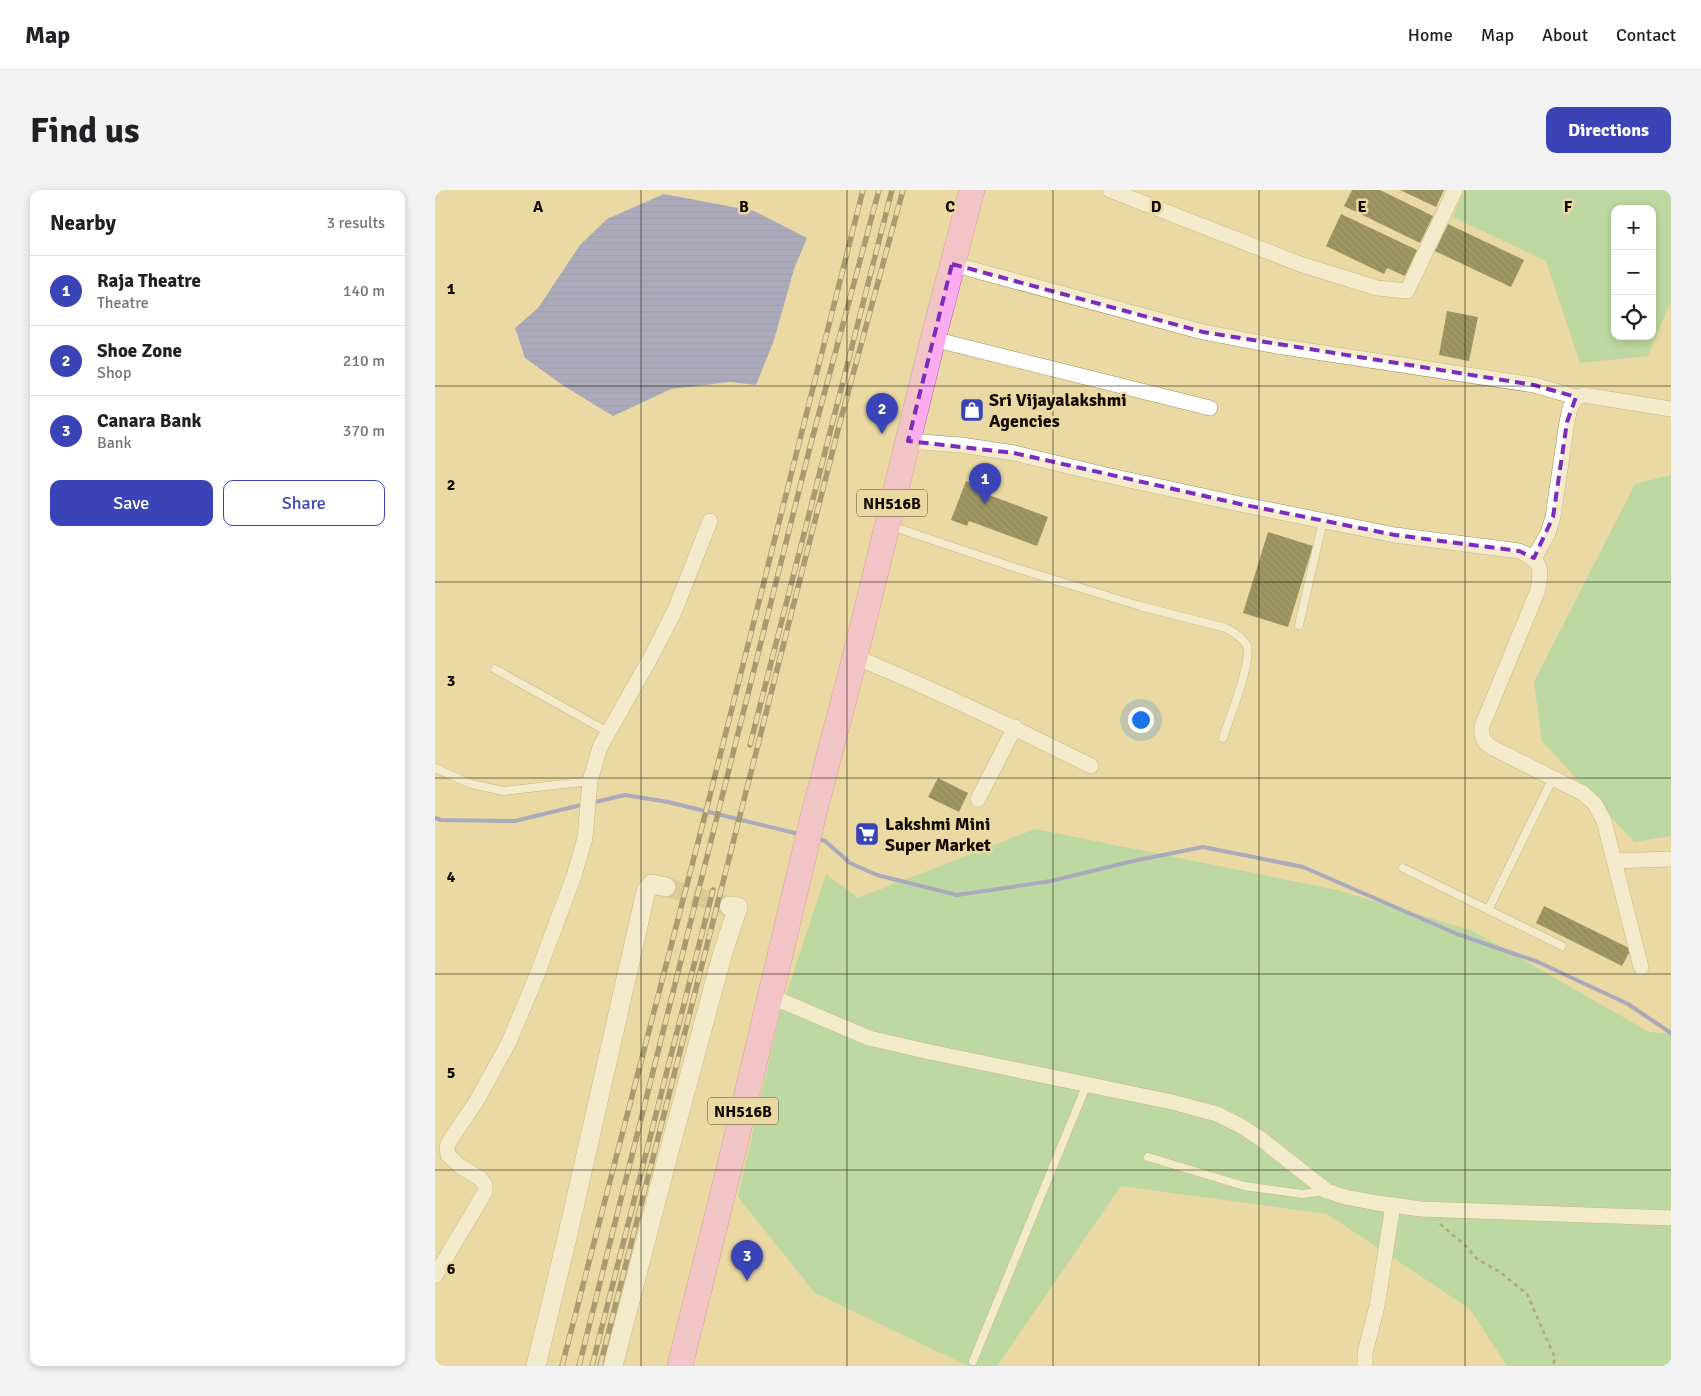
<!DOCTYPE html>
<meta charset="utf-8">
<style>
:root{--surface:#fff;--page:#f2f2f2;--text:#202124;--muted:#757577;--line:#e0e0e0;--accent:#3a44b7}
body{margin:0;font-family:Signika,sans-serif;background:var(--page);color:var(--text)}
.controls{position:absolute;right:15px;top:15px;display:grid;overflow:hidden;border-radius:10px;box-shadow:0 2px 8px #0003}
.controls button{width:45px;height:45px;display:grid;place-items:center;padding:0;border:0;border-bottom:1px solid var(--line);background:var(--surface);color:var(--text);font:25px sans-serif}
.you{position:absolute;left:705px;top:529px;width:18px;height:18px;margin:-12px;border:4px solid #fff;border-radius:50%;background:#1a73e8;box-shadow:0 0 0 8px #1a73e833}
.badge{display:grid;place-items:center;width:32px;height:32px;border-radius:50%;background:var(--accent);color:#fff;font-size:16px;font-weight:700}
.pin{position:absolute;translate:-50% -41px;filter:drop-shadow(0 1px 2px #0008)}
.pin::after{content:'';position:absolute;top:26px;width:18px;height:15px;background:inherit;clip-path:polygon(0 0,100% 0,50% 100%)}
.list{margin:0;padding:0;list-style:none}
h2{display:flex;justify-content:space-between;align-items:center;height:65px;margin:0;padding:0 20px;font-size:21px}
h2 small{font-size:16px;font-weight:400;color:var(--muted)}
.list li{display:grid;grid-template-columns:32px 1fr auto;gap:15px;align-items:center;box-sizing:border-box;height:70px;padding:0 20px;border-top:1px solid var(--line)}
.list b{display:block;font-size:19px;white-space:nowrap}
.list p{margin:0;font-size:16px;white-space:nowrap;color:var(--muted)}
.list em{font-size:16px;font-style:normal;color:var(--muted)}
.actions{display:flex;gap:10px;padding:15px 20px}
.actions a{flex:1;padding:11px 0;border:1px solid var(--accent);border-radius:10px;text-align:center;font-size:18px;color:var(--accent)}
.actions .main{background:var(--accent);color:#fff}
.icon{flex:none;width:28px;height:28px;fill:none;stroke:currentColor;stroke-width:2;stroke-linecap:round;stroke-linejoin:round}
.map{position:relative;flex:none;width:1236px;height:1176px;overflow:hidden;border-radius:10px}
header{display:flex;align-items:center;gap:30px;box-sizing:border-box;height:70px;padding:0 25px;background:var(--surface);border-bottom:1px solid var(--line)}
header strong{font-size:24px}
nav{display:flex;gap:28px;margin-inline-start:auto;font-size:18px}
.intro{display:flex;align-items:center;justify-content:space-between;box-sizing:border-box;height:120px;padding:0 30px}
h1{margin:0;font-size:35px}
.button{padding:12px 22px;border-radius:10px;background:var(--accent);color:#fff;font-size:18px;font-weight:700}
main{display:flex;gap:30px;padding:0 30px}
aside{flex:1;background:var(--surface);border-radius:10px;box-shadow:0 2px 8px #0003}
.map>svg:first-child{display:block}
</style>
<header>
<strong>Map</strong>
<nav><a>Home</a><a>Map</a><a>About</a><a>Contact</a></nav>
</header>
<div class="intro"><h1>Find us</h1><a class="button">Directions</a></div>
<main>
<aside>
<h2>Nearby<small>3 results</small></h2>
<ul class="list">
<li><span class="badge">1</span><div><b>Raja Theatre</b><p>Theatre</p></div><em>140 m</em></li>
<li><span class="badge">2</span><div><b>Shoe Zone</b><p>Shop</p></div><em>210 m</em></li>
<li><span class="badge">3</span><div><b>Canara Bank</b><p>Bank</p></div><em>370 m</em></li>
</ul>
<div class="actions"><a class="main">Save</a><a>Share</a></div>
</aside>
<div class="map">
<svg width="1236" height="1176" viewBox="0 0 1236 1176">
<defs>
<pattern id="water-rules" width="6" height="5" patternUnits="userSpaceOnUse" patternTransform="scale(1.25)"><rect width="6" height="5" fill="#6072dd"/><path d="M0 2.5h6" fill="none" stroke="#4e5cb1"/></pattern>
<pattern id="building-back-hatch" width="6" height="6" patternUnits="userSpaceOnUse" patternTransform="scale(1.25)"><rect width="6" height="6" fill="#373a0c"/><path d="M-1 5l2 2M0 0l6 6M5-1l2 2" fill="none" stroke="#51532d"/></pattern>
</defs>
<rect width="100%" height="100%" fill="#ead9a3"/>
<path fill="#88d8a0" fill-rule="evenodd" d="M1030,0H1236V111L1213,166L1145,173L1111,71L1018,27ZM1180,19H1217V146H1180Z
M1236,285V646L1199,652L1107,551L1099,492L1200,294Z
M600,639L902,700L1038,741L1214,842L1236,844V1176H1072L1035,1119L892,1024L686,996L562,1176H533L380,1103L303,1007L345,823L391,684L423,708Z"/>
<path fill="url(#water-rules)" d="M229,4L319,21L372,48L359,79L339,150L321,195L295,192L236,199L178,226L129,196L90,168L80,138L103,118L145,55L172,29Z"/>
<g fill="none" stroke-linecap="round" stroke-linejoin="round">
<path stroke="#6072dd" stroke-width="4" d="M156,613L190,605L233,612L364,644
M0,628L6,630L80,631L150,614
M380,648L390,651L415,673L442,685L522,705L616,691L698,671L768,657L868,677L1022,744L1103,772L1193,814L1236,843"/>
</g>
<path fill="url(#building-back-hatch)" d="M917,0H945L998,26L985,53L909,16Z
M965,0H1009L1001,17Z
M906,24L982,60L970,86L952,78L949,84L891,56Z
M1013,34L1089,70L1076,97L1000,61Z
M1012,121L1043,127L1034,171L1004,165Z
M531,291L545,296L543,301L613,327L602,356L534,331L532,336L516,330Z
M833,342L878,356L853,437L808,423Z
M503,588L533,603L524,622L493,607Z
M1109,716L1196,759L1187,776L1101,733Z"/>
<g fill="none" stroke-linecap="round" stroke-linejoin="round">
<path stroke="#c9ba8b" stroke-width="19" stroke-dasharray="19 9" stroke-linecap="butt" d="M231,697L294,716"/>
<defs>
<path id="service" d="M456,336L581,378L705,416L791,438C798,442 809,448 812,456C817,473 794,529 788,548
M864,435L888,331
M60,479L173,542
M0,578L36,594L69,601L155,591
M968,678L1127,756
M1053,720L1118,588
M713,967L809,996L867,1004L891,1001
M538,1171L652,894"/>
<path id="minor" d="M675,0L865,74L942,98L972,101L1020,0
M517,74L768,142L842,156L1099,195L1141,207
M498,149L775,218
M473,251L526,255L579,263L671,285L805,314L960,345L1084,361C1106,371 1107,376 1103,400L1047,536C1046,547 1048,551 1056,557L1148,603L1160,614L1169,631L1206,777
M1099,368L1113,343L1118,327L1132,232L1135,218L1141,207L1149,205L1236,219
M420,467C501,500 578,537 656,576
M543,609L580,537
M1179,671L1236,669
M335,806L434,848L495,862L737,912L782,924L806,936L826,949L892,1001L910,1007L942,1013L986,1019L1236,1028
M0,1086L50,1002V995L46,989L26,977L13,965L12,957L15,950L41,912L74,852L100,790L139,686L150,648L155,591L165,557L216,467L240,420L275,331
M930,1176V1163L942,1116L958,1015"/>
<path id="tertiary" d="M101,1176L132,1048L211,701L217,694L231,697
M178,1176L232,969L288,762L303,717L294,716"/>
<path id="trunk" d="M245,1176L294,979L378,627L420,467L498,149L537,0"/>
</defs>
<use href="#service" stroke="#a0905c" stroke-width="9"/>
<use href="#minor" stroke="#a0905c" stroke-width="16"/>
<use href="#tertiary" stroke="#a0905c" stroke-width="20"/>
<use href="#trunk" stroke="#ab679b" stroke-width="26"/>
<path stroke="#796e4e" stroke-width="2.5" stroke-dasharray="4 4" stroke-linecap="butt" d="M1005,1034L1031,1056L1042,1069L1065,1082L1092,1104L1120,1168L1118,1176"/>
<use href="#service" stroke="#fff" stroke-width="8"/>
<use href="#minor" stroke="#fff" stroke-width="15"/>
<use href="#tertiary" stroke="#fff" stroke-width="19"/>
<use href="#trunk" stroke="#feacf2" stroke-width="25"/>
<defs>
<path id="rail" d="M315,555L457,0
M127,1176L269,629L428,0
M144,1176L376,253L444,0
M157,1176L278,700
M165,1176L404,236L468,0"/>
</defs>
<use href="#rail" stroke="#5a5137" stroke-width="5.5"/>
<use href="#rail" stroke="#ead9a3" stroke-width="4" stroke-dasharray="11" stroke-linecap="butt"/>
</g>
<path d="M0 0H1236V1176H0ZM517,74L768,142L1099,195L1141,207L1132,232L1118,327L1099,368L1084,361L960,345L805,314L579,263L473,251Z" fill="#ead9a3" fill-opacity=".55" fill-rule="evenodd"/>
<path fill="none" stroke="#7b2cbf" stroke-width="4" stroke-dasharray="10 6" stroke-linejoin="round" d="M517,74L768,142L1099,195L1141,207L1132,232L1118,327L1099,368L1084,361L960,345L805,314L579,263L473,251Z"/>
<path fill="none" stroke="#110b00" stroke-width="1" stroke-opacity="0.55" d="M206,0V1176M412,0V1176M618,0V1176M824,0V1176M1030,0V1176M0,196H1236M0,392H1236M0,588H1236M0,784H1236M0,980H1236"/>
<defs>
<symbol id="shop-square" viewBox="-11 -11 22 22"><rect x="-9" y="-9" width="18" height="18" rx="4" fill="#3a44b7" stroke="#ead9a3"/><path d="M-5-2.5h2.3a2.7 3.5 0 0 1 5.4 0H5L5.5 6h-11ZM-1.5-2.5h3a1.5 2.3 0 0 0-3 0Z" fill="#fff"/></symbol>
<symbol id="supermarket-square" viewBox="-11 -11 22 22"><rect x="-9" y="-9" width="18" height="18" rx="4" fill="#3a44b7" stroke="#ead9a3"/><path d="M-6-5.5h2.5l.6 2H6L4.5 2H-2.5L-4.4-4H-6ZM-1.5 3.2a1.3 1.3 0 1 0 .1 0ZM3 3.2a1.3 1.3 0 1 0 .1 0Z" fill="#fff"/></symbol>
</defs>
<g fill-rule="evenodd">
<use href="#shop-square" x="523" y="206" width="28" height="28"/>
<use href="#supermarket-square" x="418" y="630" width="28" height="28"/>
</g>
<g text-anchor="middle" stroke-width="5" stroke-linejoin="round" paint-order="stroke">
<g fill="#ead9a3" stroke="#524931" stroke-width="1">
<rect x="422" y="299.5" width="70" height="27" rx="4"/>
<rect x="273" y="907.5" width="70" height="27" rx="4"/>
</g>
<g font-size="16" font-weight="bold" fill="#110b00">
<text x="457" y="319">NH516B</text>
<text x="308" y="927">NH516B</text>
</g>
<g font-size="18" font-weight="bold" fill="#110b00" stroke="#ead9a3" text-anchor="start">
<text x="554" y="216">Sri Vijayalakshmi<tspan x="554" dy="21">Agencies</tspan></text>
<text x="450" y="640">Lakshmi Mini<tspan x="450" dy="21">Super Market</tspan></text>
</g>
</g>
<g font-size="16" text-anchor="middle" font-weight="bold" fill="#110b00" stroke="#ead9a3" stroke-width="5" stroke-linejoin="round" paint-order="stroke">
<text x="103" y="22">A</text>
<text x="309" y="22">B</text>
<text x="515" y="22">C</text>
<text x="721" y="22">D</text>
<text x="927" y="22">E</text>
<text x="1133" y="22">F</text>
<text x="16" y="104">1</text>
<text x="16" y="300">2</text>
<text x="16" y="496">3</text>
<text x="16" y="692">4</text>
<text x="16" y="888">5</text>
<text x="16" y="1084">6</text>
</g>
</svg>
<div class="controls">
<button>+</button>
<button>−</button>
<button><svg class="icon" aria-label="locate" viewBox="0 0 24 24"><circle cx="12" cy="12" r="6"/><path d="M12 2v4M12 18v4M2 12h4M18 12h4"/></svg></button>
</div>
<div class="you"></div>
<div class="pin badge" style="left:550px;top:314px">1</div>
<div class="pin badge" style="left:447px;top:244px">2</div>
<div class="pin badge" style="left:312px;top:1091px">3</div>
</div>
</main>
